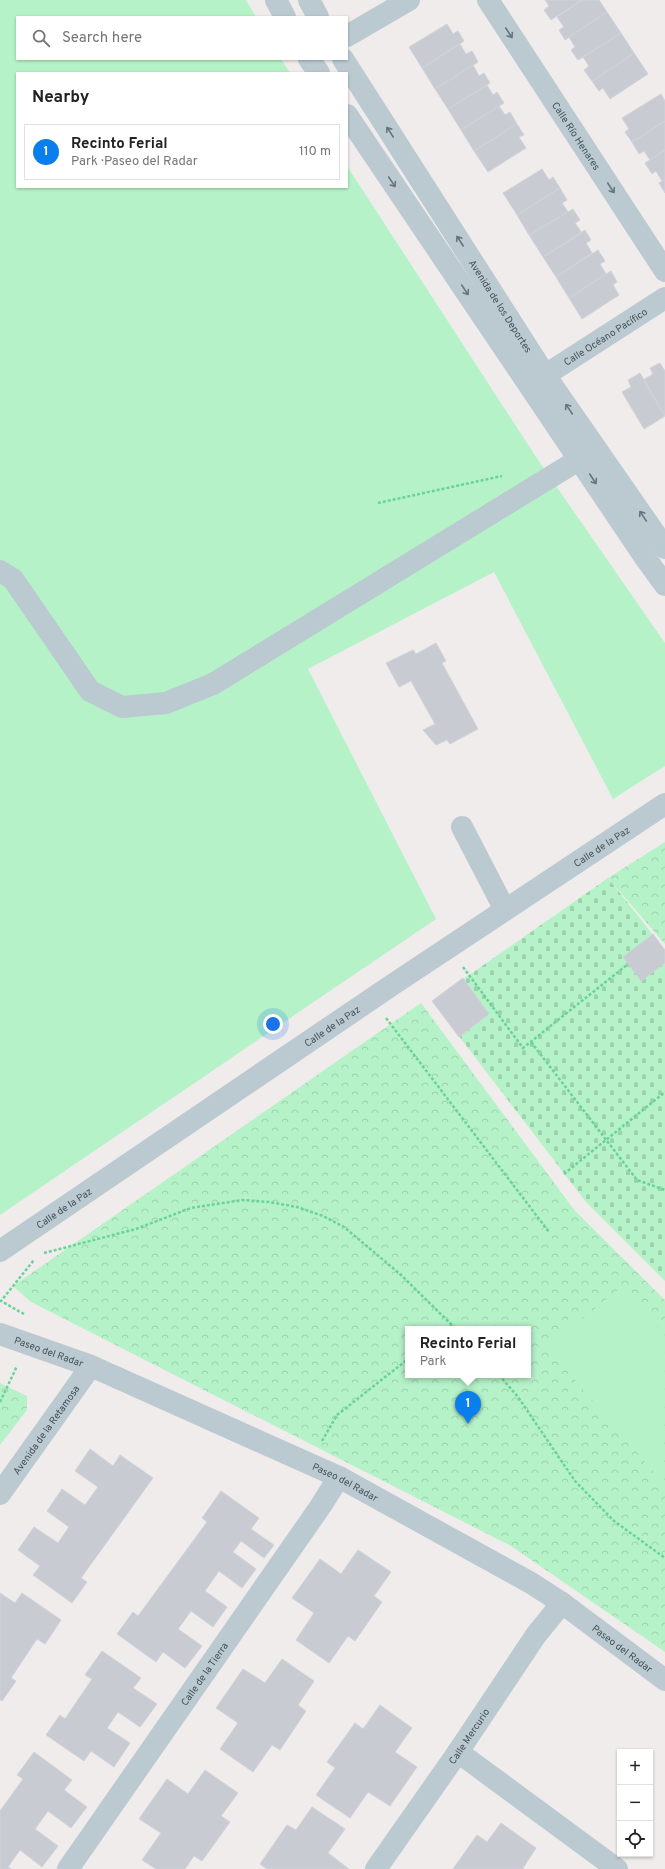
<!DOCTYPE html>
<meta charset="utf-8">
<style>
:root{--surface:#fff;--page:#f2f2f2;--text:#222;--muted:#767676;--line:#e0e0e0;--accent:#097eed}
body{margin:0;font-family:Overpass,sans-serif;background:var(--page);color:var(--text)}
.controls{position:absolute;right:12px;bottom:12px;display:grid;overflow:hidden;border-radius:0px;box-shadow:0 1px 3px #0004}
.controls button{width:36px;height:36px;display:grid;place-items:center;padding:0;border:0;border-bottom:1px solid var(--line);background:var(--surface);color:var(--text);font:20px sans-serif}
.you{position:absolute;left:273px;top:1024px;width:14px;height:14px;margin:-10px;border:3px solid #fff;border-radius:50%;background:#1a73e8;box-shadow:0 0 0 6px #1a73e833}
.badge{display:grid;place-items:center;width:26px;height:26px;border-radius:50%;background:var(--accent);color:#fff;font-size:13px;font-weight:700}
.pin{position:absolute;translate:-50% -33px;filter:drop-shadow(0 1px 2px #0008)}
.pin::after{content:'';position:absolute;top:21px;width:14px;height:12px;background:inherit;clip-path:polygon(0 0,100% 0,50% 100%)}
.popup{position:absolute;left:405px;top:1326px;width:126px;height:52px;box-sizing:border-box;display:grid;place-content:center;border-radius:0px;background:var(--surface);filter:drop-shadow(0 1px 3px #0005);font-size:13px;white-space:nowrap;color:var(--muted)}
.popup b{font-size:15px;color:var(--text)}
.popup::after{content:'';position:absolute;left:50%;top:100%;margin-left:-8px;border:8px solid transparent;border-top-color:var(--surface)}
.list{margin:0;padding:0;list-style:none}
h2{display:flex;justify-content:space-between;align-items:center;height:52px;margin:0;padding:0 16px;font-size:17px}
h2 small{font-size:13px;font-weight:400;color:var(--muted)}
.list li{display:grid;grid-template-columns:26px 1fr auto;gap:12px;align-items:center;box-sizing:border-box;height:56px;margin:0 8px 8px;padding:0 8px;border:1px solid var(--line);border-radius:0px}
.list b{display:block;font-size:15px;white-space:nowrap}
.list p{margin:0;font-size:13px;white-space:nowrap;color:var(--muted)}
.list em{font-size:13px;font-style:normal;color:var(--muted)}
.icon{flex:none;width:22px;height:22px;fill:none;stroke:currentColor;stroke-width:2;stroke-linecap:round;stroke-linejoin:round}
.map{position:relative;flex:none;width:665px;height:1869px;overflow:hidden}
.search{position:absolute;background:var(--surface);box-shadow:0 1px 3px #0004;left:16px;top:16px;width:332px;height:44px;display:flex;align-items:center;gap:10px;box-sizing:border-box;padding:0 14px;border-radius:0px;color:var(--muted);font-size:15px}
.panel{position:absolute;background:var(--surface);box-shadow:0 1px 3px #0004;left:16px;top:72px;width:332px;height:116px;border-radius:0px}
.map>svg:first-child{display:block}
</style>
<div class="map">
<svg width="665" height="1869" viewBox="0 0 665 1869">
<defs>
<pattern id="forest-crowns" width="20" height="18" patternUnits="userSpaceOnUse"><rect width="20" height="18" fill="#b5f2c8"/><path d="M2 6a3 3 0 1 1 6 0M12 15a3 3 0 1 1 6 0" fill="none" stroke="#9dd1ae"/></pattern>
<pattern id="cemetery-stones" width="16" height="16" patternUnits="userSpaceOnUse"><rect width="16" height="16" fill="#b5f2c8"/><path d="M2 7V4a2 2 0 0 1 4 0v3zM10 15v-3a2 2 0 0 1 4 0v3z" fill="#9dd1ae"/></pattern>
</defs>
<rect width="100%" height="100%" fill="#f0ecec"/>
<path fill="url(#forest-crowns)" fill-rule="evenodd" d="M665,842V944L608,878Z
M421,1003L575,1211L665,1300V1652L511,1546L31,1302L13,1286ZM408,1329H528V1375H408Z
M0,1383L27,1396V1410L0,1445Z"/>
<path fill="url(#cemetery-stones)" d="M608,878L665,950V1281L586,1202L432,1001Z"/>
<path fill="#b5f2c8" d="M0,0H246L256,17H17V59H281L290,73H17V187H347V166L538,460L665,643V766L613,799L494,572L308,669L436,919L0,1215Z
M623,1286L665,1336L664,1484L547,1347Z"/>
<path fill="#c8ccd2" stroke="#d0d3d9" d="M545,0H582L551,20L544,10L549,6Z
M582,0H599L607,12L565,40L559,30L564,27L557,17Z
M607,12L621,33L578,60L571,50L575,47L569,37Z
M447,24L453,34L458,31L464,41L422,68L409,47Z
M621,33L634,53L592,81L584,70L589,66L583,57Z
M460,44L466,54L472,51L478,62L435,89L422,68Z
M634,53L648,74L610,99L603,88L599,91L592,81Z
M473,65L479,76L484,73L490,83L448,109L435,89Z
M487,85L493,95L497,92L504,103L461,130L448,109Z
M661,94L665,101V121L632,142L625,132L629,129L622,118Z
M499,106L505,115L510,112L517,124L474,151L461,130Z
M665,121V150L650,160L644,151L639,154L632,142Z
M517,124L524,135L519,137L526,148L488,172L474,151Z
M665,150V179L662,181L656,171L652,174L645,163Z
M542,169L549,180L553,177L560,188L517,215L503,193Z
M665,179V193L659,183Z
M560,188L567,200L562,203L568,212L529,235L517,215Z
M573,209L580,220L575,223L582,233L543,257L529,235Z
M585,230L591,240L586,243L592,253L556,277L543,257Z
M598,250L605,261L600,264L606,274L569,298L556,277Z
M611,271L617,282L613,285L619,295L582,319L569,298Z
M660,363L665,371V416L643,380L653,374L650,368Z
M640,373L665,416L644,429L622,392L631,387L628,380Z
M436,643L446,661L442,663L478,729L450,744L447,740L436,745L423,730L435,724L411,681L399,687L386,663L413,650L416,654Z
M653,934L665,950V963L641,981L623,957Z
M463,978L489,1014L459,1037L432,1001Z
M90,1449L113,1466L120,1455L153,1478L81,1578L87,1582L72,1603L33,1575L40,1566L18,1550L34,1527L58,1543L69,1527L47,1511L62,1489L85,1505L98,1487L75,1471Z
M221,1491L259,1518L251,1529L274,1545L264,1558L241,1541L233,1552L256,1569L242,1588L219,1571L205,1591L227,1607L213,1627L191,1611L178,1629L202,1646L185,1668L163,1652L156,1662L117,1634L133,1612L138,1616L207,1522L202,1518Z
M358,1550L391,1572L374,1596L382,1602L355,1641L348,1636L329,1663L296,1640L314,1613L292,1598L320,1559L341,1574Z
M0,1593L15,1603L22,1593L61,1620L45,1644L37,1639L11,1678L16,1681L2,1701L0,1700Z
M102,1651L141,1678L133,1688L157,1704L140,1727L118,1712L107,1728L130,1743L114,1767L91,1751L84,1761L46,1735L60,1715L65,1719L92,1679L85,1675Z
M282,1659L314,1681L298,1705L306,1711L280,1750L272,1745L253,1772L220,1749L238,1723L216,1708L243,1669L265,1683Z
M380,1705L412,1728L395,1752L417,1767L390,1806L368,1792L350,1818L316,1795L335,1768L327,1762L355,1723L363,1729Z
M34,1752L72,1780L64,1790L87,1807L71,1828L48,1811L35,1829L58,1846L42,1867L20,1850L8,1867L11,1869H0V1811L23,1779L17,1775Z
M205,1770L238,1793L221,1816L230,1822L202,1861L194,1856L185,1869H156L142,1860L161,1833L139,1819L167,1779L188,1794Z
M312,1807L345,1829L328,1853L349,1869H267L260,1864L287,1825L296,1830Z
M501,1823L536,1848L523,1868L524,1869H453L477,1835L487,1842Z"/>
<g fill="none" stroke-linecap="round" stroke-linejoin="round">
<path stroke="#6bd398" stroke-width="2.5" stroke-dasharray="3 2" stroke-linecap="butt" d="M378,503L502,476
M463,967L523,1048L628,964
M386,1018L549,1232
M531,1042L637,1180L665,1190
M564,1174L665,1092
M44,1253L136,1229L191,1208L242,1200L269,1202L297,1207L323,1216L344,1227L400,1274L456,1329
M24,1314L1,1301L34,1260
M446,1329L452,1324
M499,1375L518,1397L575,1481L614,1521L665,1558
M0,1402L17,1366
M322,1441L337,1415L408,1359"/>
<g stroke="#bbc9d1" stroke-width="22">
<path d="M276,0L285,17"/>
<path d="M309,0L318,17"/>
<path id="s1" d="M488,0L665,271"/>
<path d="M347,36L409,0"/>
<path d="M309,59L319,73"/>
<path id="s2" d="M343,59L545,375L665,548"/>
<path d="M347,115L646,559L665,585"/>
<path id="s3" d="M533,383L665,298"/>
<path d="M0,571L13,579L90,691L122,707L166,703L213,684L580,459"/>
<path d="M462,827L505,910"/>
<path id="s4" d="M0,1251L392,985L665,804"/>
<path id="s5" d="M0,1334L91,1366L339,1477L531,1583L562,1603L665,1680"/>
<path id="s6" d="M0,1494L91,1366"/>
<path d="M458,1752L617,1869"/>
<path id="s7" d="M68,1869L320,1507L339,1477"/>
<path id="s8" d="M376,1869L458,1752L536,1635L562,1603"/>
</g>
</g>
<defs><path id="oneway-shaft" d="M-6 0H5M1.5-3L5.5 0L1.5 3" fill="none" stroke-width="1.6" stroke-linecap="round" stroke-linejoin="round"/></defs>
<g stroke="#67767e">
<use href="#oneway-shaft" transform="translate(509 33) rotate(57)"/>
<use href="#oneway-shaft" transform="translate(390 132) rotate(-123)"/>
<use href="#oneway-shaft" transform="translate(392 182) rotate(56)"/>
<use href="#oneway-shaft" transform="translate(611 188) rotate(57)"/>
<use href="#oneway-shaft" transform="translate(460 241) rotate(-123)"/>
<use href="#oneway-shaft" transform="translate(465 290) rotate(56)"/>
<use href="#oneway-shaft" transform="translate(569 409) rotate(-124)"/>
<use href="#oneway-shaft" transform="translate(593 479) rotate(57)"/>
<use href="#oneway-shaft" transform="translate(643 516) rotate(-124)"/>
</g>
<g text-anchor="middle" stroke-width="3" stroke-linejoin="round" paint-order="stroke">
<g font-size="10" fill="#43525b" stroke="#fff">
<text dy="4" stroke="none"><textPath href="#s1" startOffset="162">Calle Río Henares</textPath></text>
<text dy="4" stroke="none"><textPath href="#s2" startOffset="293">Avenida de los Deportes</textPath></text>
<text dy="4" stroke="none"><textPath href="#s3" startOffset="86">Calle Océano Pacífico</textPath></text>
<text dy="4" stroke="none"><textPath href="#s4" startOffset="725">Calle de la Paz</textPath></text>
<text dy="4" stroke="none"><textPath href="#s4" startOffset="401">Calle de la Paz</textPath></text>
<text dy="4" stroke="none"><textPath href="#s4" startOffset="77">Calle de la Paz</textPath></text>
<text dy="4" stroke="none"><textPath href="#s5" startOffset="52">Paseo del Radar</textPath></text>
<text dy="4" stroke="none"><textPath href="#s6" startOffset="79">Avenida de la Retamosa</textPath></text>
<text dy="4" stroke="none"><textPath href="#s5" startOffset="376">Paseo del Radar</textPath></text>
<text dy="4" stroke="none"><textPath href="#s5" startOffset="700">Paseo del Radar</textPath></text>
<text dy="4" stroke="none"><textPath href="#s7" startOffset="238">Calle de la Tierra</textPath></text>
<text dy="4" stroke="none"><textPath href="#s8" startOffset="162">Calle Mercurio</textPath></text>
</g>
</g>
</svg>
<div class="controls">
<button>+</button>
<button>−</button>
<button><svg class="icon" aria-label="locate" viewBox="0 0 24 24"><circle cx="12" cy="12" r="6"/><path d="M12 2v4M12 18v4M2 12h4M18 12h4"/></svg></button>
</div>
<div class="you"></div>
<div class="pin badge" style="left:468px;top:1424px">1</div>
<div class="popup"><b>Recinto Ferial</b>Park</div>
<div class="search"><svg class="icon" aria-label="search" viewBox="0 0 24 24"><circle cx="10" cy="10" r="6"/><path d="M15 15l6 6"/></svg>Search here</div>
<section class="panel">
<h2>Nearby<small></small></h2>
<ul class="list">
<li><span class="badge">1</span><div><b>Recinto Ferial</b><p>Park · Paseo del Radar</p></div><em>110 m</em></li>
</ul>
</section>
</div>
